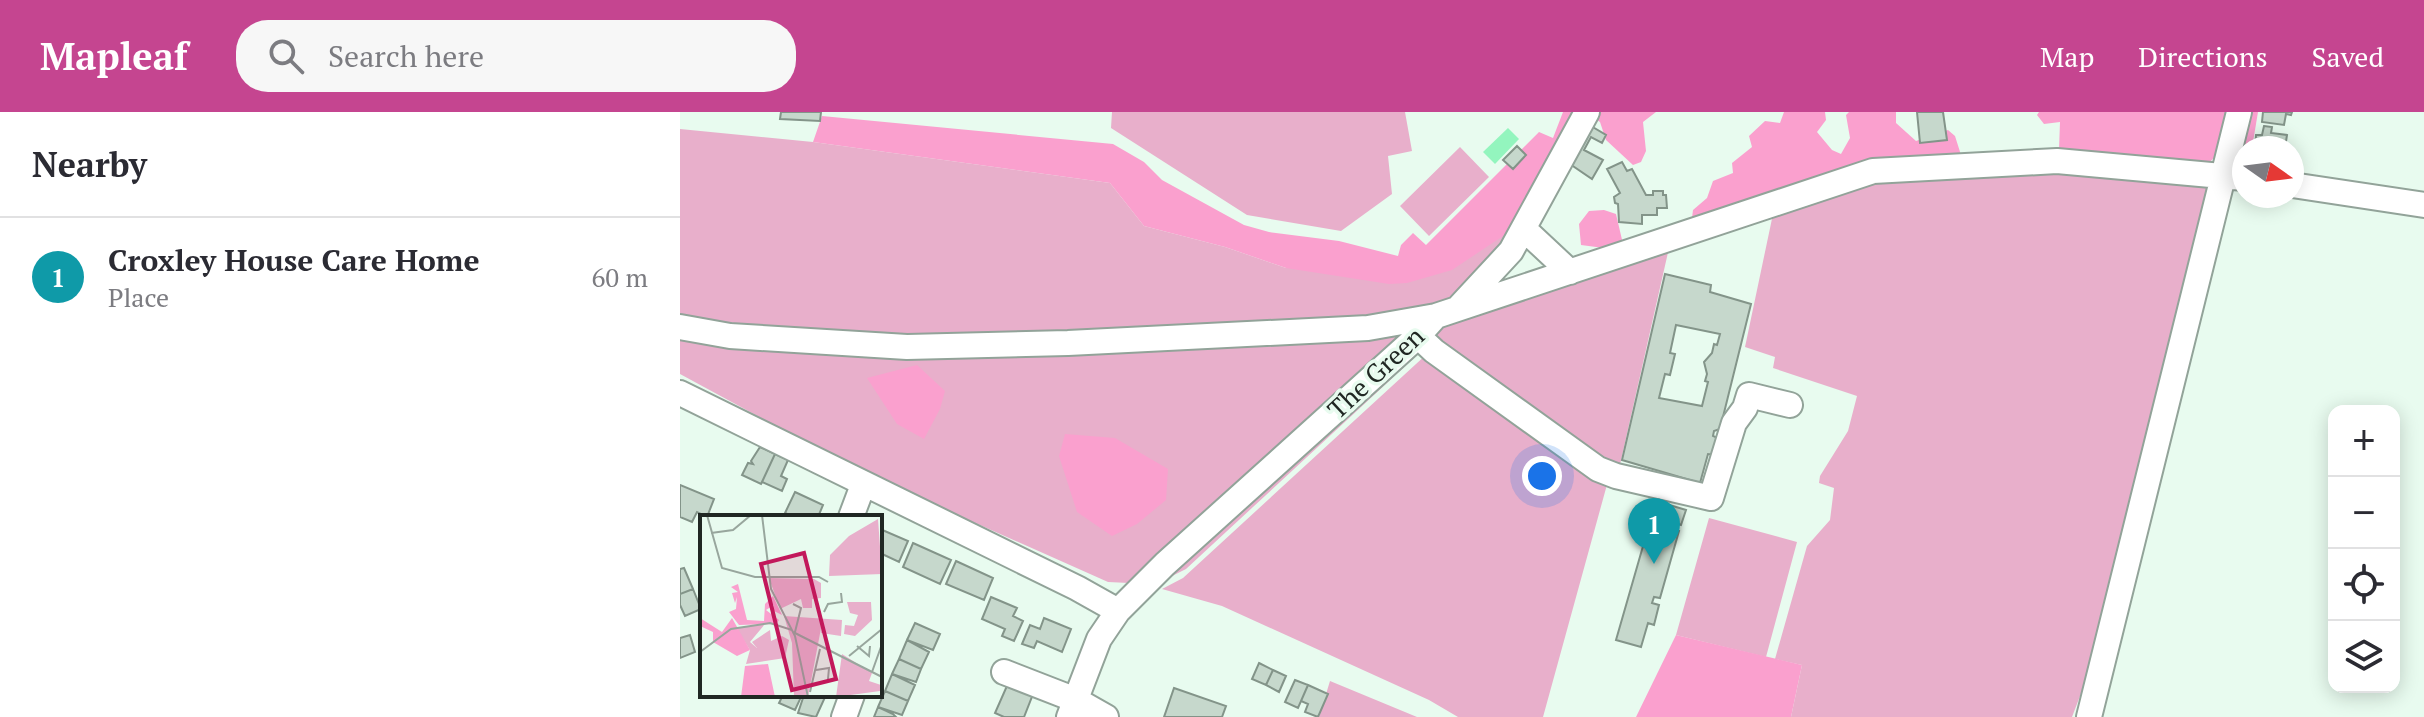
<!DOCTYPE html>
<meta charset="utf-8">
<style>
:root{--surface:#fff;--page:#f7f7f7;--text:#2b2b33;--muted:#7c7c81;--line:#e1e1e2;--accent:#c54590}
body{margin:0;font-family:"PT Serif",serif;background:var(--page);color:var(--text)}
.controls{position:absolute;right:24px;bottom:24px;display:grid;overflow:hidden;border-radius:16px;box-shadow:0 4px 20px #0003}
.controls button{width:72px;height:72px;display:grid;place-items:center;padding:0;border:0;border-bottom:2px solid var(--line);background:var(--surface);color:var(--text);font:40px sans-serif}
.compass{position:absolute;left:1552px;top:24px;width:72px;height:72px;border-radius:50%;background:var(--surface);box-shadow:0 4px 20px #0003;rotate:104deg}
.you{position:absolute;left:862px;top:364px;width:28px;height:28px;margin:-20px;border:6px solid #fff;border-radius:50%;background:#1a73e8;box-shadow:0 0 0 12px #1a73e833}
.badge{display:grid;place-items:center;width:52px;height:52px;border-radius:50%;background:var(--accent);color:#fff;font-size:26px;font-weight:700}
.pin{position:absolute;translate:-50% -66px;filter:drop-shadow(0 2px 4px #0008)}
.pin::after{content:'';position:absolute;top:42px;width:28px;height:24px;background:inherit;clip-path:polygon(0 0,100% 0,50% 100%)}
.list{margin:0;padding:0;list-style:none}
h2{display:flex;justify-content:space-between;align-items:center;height:104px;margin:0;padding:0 32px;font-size:34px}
h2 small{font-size:26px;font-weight:400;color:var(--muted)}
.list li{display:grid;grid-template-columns:52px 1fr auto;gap:24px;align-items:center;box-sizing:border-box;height:120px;padding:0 32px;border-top:2px solid var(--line)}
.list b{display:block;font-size:30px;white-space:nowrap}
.list p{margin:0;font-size:26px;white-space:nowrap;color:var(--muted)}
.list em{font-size:26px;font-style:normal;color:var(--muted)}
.icon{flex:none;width:44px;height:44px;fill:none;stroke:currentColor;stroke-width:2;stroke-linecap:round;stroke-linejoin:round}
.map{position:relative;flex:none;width:1744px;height:605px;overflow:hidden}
header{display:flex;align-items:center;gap:48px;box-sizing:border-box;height:112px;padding:0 40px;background:var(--accent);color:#fff}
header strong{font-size:38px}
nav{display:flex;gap:44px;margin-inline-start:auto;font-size:28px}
.search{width:560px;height:72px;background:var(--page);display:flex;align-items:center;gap:20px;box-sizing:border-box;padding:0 28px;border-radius:32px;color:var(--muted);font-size:30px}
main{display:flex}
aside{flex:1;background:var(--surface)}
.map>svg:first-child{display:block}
</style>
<header>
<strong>Mapleaf</strong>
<div class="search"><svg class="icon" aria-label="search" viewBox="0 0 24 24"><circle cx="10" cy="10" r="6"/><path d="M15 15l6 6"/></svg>Search here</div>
<nav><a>Map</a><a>Directions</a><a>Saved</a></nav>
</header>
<main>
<aside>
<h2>Nearby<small></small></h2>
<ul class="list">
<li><span class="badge" style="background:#0f9aa8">1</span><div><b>Croxley House Care Home</b><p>Place</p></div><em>60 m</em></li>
</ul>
</aside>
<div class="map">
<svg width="1744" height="605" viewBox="0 0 1744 605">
<rect width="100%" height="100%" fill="#e8fbef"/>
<path fill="#e8afcb" d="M432,0H725L732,39L708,44L712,82L661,119L567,103L431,16Z
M0,17L133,30L430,71L464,114L545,135L606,156L759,144L833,120L780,179L761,190L682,206L602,212L225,225L101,220L0,207Z
M780,35L809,65L749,124L720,94Z
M1375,59L1529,68L1434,495L1392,605H1111L1122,553L1095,547L1127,434L1150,408L1154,376L1139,371L1140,364L1168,319L1177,284L1093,256L1095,245L1065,235L1093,102L1189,68Z
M989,136L939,357L753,230L755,217Z
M0,214L171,230L724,216L723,226L456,468L449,471L428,470L181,360L0,262Z
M737,233H748L506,457L482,469Z
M748,241L928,369L863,605H778L749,588L542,494L482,477L503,466Z
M1029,406L1117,430L1086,545L996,523Z
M650,569L737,605H639Z"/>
<path fill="#faa0ce" d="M883,0H895L835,116L772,158L727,171L709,172L606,156L545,135L464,114L430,71L133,30L142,4L433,32L464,50L482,68L564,113L589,120L659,129L718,144L721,133L733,121L746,133L859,20L873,26Z
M911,0H976L963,10L966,39L961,50L953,53L926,28L920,10L910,3Z
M1104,0H1145L1146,8L1137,20L1152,38L1161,42L1170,26L1166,3L1169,0H1216V11L1236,29L1268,18L1275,24L1281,43L1012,106L1013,98L1027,86L1033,69L1053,61L1052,51L1072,35L1069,24L1085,9L1100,11Z
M1359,0H1578L1572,36H1564L1562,55L1552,51V26L1529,51L1379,38L1380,10L1364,12L1357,3Z
M924,98L936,102L943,132L939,138L901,133L899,112L909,99Z
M237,253L265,279L260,297L244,327L217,312L187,266Z
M385,322L435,326L488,357L486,388L457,412L432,424L397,400L379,344Z
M996,523L1122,553L1111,605H956Z"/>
<path fill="#93f5be" d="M828,16L839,27L815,52L803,40Z"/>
<path fill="#c6d8cc" stroke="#839489" stroke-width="2" fill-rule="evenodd" d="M101,0H141L140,9L100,7Z
M1237,0H1263L1267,28L1240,31Z
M1583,0H1612L1611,3L1606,2L1604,13L1582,10Z
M911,14L926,23L922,31L911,25L904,38L923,48L912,67L887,50Z
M1584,14L1592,15L1591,21L1607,23L1605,36H1575L1576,23H1582Z
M837,34L846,43L833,57L823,48Z
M942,50L947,59L952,57L966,83H973V79H983V83H986L987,96H977V103H962V112L939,110L938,92L935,91L934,85L940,81L927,57Z
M985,162L1031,173L1030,180L1071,192L1040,317L1034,319L1033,324L1040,327L1036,343L1028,342L1020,371L942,348ZM996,213L1040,222L1037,233L1034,232L1032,241L1024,250L1027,262L1025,269L1028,270L1022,294L979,286L985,262L990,263L995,242L990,241Z
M80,335L95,342L81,372L62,363L68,351L73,352L71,349Z
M95,342L108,348L101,364L107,367L102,379L82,370Z
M0,373L34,387L27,405L17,400L12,410L0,405Z
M115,380L143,393L138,405H114L105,401Z
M976,389L1006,398L1001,413L998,412L996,418L999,419L980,486L974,485L972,491L979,493L974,513L968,511L961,535L936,528Z
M200,417L228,429L219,450L200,441Z
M233,431L271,448L260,472L223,455Z
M276,449L313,466L304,488L266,472Z
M4,456L13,477L0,482V457Z
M13,477L21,497L5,504L0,493V482Z
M311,485L337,496L333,504L343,509L334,529L322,524L325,517L302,507Z
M364,506L391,517L382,540L357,529L354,536L342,532L350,513L360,517Z
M235,511L260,522L253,538L227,528Z
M10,523L15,540L0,546V526Z
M227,528L249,540L241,557L219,547Z
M219,547L241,557L236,570L212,562Z
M579,551L593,558L586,573L572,567Z
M593,558L606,564L599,580L586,573Z
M212,562L235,573L228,589L205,579Z
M330,567L355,577L344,605H324L315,601Z
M615,568L628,573L618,596L605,590Z
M628,573L648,582L638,605L625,600L628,592L621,589Z
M494,576L546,594L542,605H484Z
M205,579L228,589L222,603L198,595Z
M103,583H124L123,586L121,585L115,598L99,591Z
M124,583H146L136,605L118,601Z
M198,595L213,602L216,605H194Z"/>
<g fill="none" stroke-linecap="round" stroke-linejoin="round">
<defs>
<path id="minor" d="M1612,73L1744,93
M844,117L890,160
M780,194L831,139L907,0
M0,215L50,224L227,235L388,231L688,216L756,204L1193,59L1377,49L1564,66
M738,224L754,239L918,357L936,364L1031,386L1054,311L1065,296L1069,283L1110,293
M0,281L397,476L438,499
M171,405L183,373
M324,560L396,588L426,605
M164,605L172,583
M389,605L419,527L438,499L485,452L738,224L756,204
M1409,605L1559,0"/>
</defs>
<use href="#minor" stroke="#92a399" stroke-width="28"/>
<use href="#minor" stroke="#fff" stroke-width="24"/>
</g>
<g text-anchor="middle" stroke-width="7" stroke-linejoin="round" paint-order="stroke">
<g font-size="26" fill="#202723" stroke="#e8fbef">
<text transform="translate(696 261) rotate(-43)" y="9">The Green</text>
</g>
</g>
<g transform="translate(20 403)">
<rect width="182" height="182" fill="#e8fbef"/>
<path d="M178,4L182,59L129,61L130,40L149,21ZM69,63L114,64L121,68V83L112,84V93H103L101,84L80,94ZM147,87H171L172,105L155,121L144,119L145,110L154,111L158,100L150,98ZM84,101L142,105L141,121L121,118L122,108L108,182H94L92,128ZM65,109L50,127L57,133L52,127L70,115L71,126L82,121L89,125L85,143L46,149L50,135L36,113ZM142,139L172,158L169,166L181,170L180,176L136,182Z" fill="#e8afcb"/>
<path d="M38,69L47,105L64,106L65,89L73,81L82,100L72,95L74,90L66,95L79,105L76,109L39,110L29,97L36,94L37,82L35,88L32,78L38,77L31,72ZM0,103L22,117L32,103L50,135L37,141L13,127V117L0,111ZM68,149L75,182H41L45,151Z" fill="#faa0ce"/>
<path fill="none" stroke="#98a69d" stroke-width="2" d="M7,0L22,53L55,62H119L128,67M62,0L71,74L95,121L108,182M11,18L33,15L51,0M93,89L101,93L95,117M124,97L128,89L142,87L141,78M93,117L182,162M157,131L169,141L170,131M0,137L31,114L70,108L92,115M149,141L182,114M116,155L129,153L128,164M172,157L182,129M110,177L120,134"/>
<path fill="#c2185b" fill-opacity="0.15" stroke="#c2185b" stroke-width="4" d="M104,38L136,164L92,175L61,49Z"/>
<rect width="182" height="182" fill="none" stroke="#202723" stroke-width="4"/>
</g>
</svg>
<div class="controls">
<button>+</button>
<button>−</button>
<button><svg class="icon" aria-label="locate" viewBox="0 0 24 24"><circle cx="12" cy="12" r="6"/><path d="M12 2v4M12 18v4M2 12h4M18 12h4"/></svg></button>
<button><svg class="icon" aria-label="layers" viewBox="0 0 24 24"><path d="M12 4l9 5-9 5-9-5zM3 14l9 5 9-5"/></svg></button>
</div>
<svg class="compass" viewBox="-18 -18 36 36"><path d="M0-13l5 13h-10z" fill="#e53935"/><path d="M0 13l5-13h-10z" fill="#7c7c81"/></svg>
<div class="you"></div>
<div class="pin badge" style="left:974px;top:452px;background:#0f9aa8">1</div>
</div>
</main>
